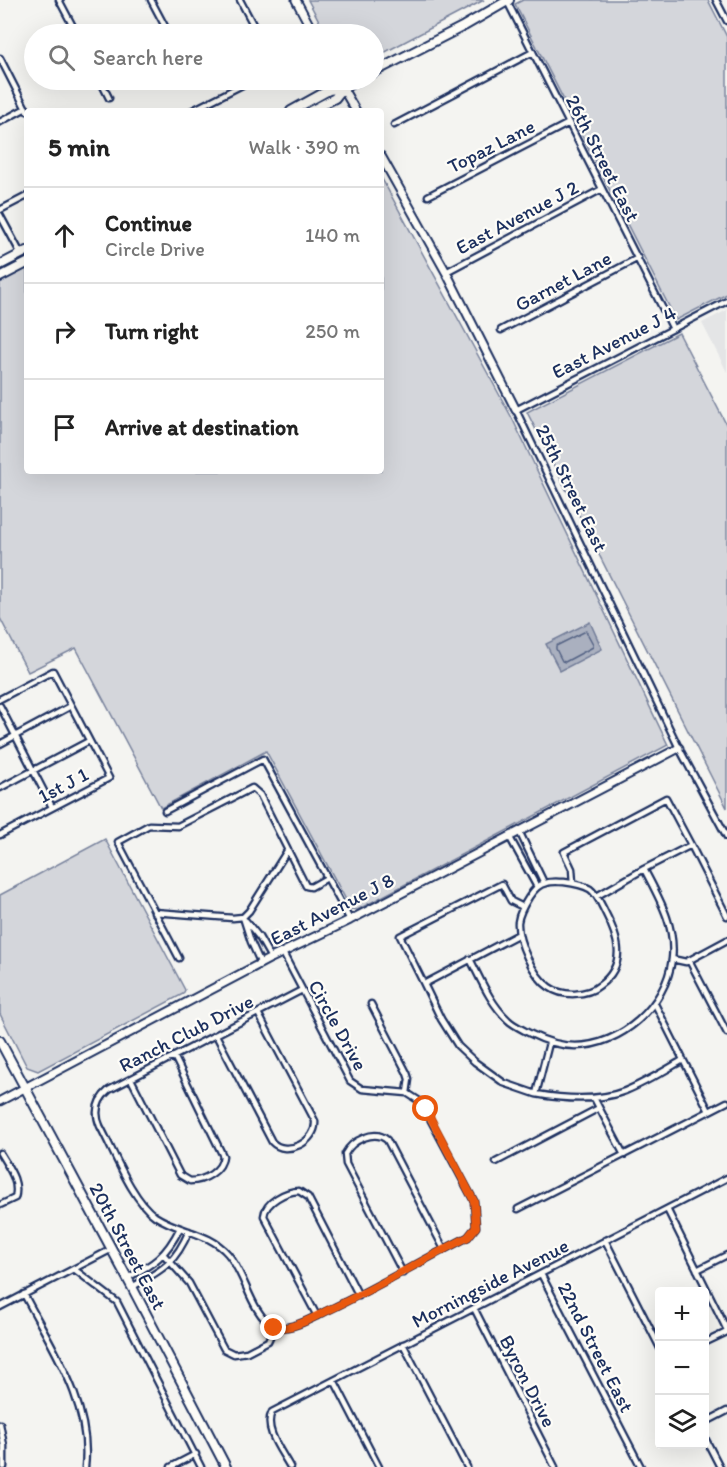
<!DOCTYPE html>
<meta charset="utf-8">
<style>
:root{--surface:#fff;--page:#f2f2f2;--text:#222;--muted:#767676;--line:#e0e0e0}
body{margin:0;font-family:Itim,sans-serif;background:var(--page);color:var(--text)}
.controls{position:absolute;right:18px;bottom:18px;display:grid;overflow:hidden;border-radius:6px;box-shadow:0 6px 24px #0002}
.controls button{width:54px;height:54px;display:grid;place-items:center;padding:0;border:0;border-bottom:2px solid var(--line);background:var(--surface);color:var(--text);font:30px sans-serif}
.stop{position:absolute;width:18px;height:18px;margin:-14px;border:4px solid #ea580c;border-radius:50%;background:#fff}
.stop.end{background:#ea580c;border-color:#fff;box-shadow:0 2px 6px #0008}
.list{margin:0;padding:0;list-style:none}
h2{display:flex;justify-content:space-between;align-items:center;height:78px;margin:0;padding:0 24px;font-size:26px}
h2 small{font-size:20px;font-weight:400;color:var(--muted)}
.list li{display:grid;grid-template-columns:39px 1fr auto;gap:18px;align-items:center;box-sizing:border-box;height:96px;padding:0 24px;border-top:2px solid var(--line)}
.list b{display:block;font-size:22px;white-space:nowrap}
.list p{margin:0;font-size:20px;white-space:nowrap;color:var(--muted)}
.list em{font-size:20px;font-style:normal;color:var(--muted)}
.icon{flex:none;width:33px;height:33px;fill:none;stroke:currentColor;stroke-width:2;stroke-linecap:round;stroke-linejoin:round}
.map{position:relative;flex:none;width:727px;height:1467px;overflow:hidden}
.search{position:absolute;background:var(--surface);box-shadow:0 6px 24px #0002;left:24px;top:24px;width:360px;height:66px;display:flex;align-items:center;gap:15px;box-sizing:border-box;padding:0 21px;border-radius:33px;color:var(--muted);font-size:22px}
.panel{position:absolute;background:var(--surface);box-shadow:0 6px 24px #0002;left:24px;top:108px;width:360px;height:366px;border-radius:6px}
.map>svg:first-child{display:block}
</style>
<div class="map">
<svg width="727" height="1467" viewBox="0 0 727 1467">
<rect width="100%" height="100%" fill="#f4f4f1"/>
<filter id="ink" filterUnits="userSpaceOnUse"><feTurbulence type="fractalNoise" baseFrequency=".0167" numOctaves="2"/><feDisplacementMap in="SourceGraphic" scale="12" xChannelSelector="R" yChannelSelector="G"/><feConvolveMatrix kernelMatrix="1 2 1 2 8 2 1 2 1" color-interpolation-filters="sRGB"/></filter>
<g filter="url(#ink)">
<path fill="#e4e5e6" d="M727,310V372L702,323Z"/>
<path fill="#d4d6db" stroke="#78829c" stroke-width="1.5" d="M308,0H484L374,58V34H326Z
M523,0H708L727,37V294L676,320L515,4Z
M381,177L512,418L668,745L357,910L351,909L266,751L161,808L76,648L28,672L0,618V281L27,267V471H381Z
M679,333L727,426V808L527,412Z
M105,839L185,990L183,994L38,1071L27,1067L0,1014V895Z"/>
<path fill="#aab0bf" stroke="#717c98" stroke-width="1.5" d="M590,622L602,649L560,671L546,644Z"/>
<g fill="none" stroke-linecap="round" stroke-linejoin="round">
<path stroke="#546385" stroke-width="1.5" d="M586,631L593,644V647L565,662L562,661L556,649V646Z"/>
<defs>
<path id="street" d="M59,0L77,34
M151,0L169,34
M240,0L258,34
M716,0L727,21
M507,1L673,329
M0,58L27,111
M100,80L109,98
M191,111L252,80
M0,122L26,108
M394,125L533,52
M428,196L569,123
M0,210L27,196
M0,215L21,254
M446,272L602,189
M727,301L516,410L679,748L727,837
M501,330L638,258
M0,699L53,671L109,778L0,835
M0,706L52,807
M0,744L71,706
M0,788L89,741
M165,811L263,759L350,920
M519,831L544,883
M509,836L537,887
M644,869L691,845L727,916
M564,882C572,883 583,885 590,889C597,894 601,904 605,912C618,937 628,964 600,985C587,996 563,997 549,987C533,976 517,941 518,922C519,913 524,905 529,897C533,891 538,884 546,883C551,881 558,882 564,882Z
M573,883L572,869L564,852L666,798L691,845
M154,912L233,918L243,917L249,911L287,851
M243,917L251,942L261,964
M246,921L259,937L271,958
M519,934L424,984L400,936L502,884L511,901L523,907
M179,958L118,842L149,825L178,826L252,788L260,795L306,886L311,887L327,878
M470,959C481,980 490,1003 508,1020C514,1026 524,1030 531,1034C545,1041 559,1046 575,1046C621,1046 666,1006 672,959C676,926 659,898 644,869L597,896
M672,959L686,962L727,940
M689,960L727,1033
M424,984L441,1019L458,1046L475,1062L504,1083L536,1094
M371,1004L407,1073L409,1079L407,1093
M655,1004L709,1111
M216,1035L272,1142C286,1157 317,1142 315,1121L258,1013
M549,1043L536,1094C564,1099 597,1102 625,1091C645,1083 664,1071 683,1060
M131,1079L180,1175L190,1181C204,1181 222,1171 223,1156L174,1056
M594,1098L624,1155
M0,1153C8,1167 20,1181 15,1198L0,1205
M496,1162L599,1108
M518,1209L727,1102
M667,1209L727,1330
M605,1240L660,1348
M164,1255L189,1283L224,1349L234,1354L247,1352L268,1341L274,1328C297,1329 315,1316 335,1307C380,1285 423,1260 468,1237L476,1227L474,1201L421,1102L407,1093L362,1089L350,1081L283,953
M74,1269L117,1302L201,1467
M697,1270L727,1255
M403,1273L346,1164L345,1154C352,1140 375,1129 387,1140L444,1249
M541,1274L641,1467
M127,1278C154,1264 166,1256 180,1228
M132,1287C162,1270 175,1264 189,1231
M24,1294C52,1348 92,1404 85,1467
M0,1307L112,1249
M474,1308L555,1467
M317,1316L264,1216C265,1202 286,1191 299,1191L308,1197L359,1296
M274,1328C249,1310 247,1277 228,1254C209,1232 179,1232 155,1216C132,1200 114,1152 100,1126C94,1112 97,1100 109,1090L302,990
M704,1343L727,1332
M403,1344L467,1467
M334,1380L379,1467
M704,1423L727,1411
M0,1424L4,1446V1467
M704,1436L720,1467
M171,1467L196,1454
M290,1467C282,1452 263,1429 272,1412L727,1178"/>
<path id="secondary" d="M296,0L314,34
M338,80L356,111
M381,156L446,272L516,410
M0,1101L271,958L350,920L679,748"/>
<path id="primary" d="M374,72L464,26L509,0
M291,111L329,90L343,88L359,80
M310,111L335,98L343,88
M0,265L27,251
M0,277L27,263
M0,1041L132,1287L226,1467"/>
</defs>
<use href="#street" stroke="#1b2f5e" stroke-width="9"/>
<use href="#secondary" stroke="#1b2f5e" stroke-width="11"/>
<use href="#primary" stroke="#1b2f5e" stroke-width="12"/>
<use href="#street" stroke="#fdfcf7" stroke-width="4.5"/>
<use href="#secondary" stroke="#fdfcf7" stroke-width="7"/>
<use href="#primary" stroke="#fdfcf7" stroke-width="8"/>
</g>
</g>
<g fill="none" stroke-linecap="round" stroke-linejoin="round" filter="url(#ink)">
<path stroke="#ea580c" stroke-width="8" d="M274,1328C297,1329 315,1316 335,1307C380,1285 423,1260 468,1237L476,1227L474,1201L426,1109"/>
</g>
<g text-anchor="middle" stroke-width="4.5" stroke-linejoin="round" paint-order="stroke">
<g font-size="20" fill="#1b2f5e" stroke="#fdfcf7">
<text transform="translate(491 146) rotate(-27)" y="7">Topaz Lane</text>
<text transform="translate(603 158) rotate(63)" y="7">26th Street East</text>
<text transform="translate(517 217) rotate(-28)" y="7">East Avenue J 2</text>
<text transform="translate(563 281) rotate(-28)" y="7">Garnet Lane</text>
<text transform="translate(614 342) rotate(-27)" y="7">East Avenue J 4</text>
<text transform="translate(572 488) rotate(64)" y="7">25th Street East</text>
<text transform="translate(63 785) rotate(-28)" y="7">1st J 1</text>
<text transform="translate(332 909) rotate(-27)" y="7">East Avenue J 8</text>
<text transform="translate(338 1025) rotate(61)" y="7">Circle Drive</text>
<text transform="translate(186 1033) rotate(-27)" y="7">Ranch Club Drive</text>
<text transform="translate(128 1246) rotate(62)" y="7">20th Street East</text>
<text transform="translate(490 1283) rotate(-27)" y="7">Morningside Avenue</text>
<text transform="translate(596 1347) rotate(63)" y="7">22nd Street East</text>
<text transform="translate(528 1381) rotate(63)" y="7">Byron Drive</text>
</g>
</g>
</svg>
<div class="controls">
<button>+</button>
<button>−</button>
<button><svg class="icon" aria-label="layers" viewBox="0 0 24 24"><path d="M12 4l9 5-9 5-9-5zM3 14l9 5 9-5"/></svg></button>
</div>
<div class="stop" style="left:426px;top:1109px"></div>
<div class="stop end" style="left:274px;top:1328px"></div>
<div class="search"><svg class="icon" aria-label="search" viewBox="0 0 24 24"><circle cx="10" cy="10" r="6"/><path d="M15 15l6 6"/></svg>Search here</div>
<section class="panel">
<h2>5 min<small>Walk · 390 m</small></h2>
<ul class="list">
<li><svg class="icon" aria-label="ahead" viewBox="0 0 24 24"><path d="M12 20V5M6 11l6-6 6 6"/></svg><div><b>Continue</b><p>Circle Drive</p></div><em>140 m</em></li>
<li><svg class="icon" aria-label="right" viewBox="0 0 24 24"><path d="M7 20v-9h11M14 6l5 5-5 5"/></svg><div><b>Turn right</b></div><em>250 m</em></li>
<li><svg class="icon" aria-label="arrive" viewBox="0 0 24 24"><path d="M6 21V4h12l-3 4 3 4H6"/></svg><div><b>Arrive at destination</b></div></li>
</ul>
</section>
</div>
